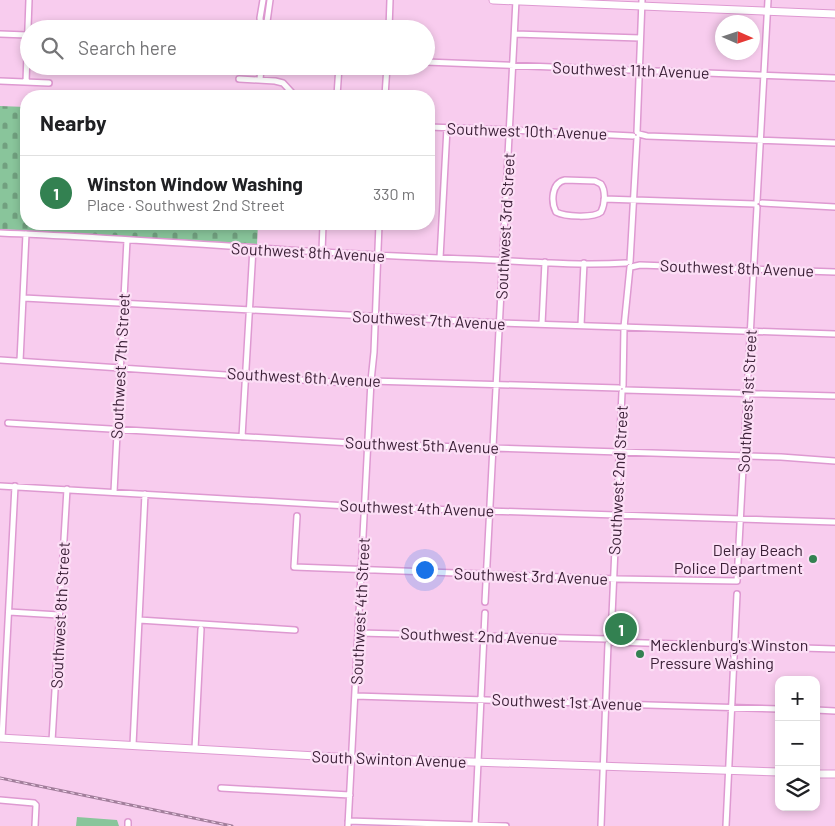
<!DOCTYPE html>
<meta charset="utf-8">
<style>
:root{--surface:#fff;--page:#f6f6f6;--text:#202124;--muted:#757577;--line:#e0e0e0;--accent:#338151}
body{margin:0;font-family:Barlow,sans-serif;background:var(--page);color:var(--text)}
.controls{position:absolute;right:15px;bottom:15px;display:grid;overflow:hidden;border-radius:10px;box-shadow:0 2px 8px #0003}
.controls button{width:45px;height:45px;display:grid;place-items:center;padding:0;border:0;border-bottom:1px solid var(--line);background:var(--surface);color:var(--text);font:25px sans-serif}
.compass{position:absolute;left:715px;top:15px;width:45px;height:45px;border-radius:50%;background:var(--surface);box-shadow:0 2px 8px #0003;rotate:93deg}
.you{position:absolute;left:424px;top:569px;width:18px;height:18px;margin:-12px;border:4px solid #fff;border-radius:50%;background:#1a73e8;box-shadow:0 0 0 8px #1a73e833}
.badge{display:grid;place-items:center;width:32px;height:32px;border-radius:50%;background:var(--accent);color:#fff;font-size:16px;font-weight:700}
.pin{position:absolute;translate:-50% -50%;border:2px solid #fff;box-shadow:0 1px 5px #0006}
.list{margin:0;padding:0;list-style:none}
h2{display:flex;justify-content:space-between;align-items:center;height:65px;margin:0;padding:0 20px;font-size:21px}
h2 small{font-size:16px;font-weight:400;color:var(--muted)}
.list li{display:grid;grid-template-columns:32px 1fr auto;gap:15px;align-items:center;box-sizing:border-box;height:75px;padding:0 20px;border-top:1px solid var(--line)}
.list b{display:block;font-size:19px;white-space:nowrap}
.list p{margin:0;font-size:16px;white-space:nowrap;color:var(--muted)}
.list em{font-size:16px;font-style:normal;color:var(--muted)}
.icon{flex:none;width:28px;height:28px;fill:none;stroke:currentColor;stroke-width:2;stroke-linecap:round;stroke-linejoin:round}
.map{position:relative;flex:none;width:835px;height:826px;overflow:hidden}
.search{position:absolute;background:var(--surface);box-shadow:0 2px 8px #0003;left:20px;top:20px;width:415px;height:55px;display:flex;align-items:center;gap:12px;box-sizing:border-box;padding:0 18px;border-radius:28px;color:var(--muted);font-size:19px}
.panel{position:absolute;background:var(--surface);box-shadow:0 2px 8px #0003;left:20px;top:90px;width:415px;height:140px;border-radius:20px}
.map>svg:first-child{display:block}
</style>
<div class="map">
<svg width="835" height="826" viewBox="0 0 835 826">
<defs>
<pattern id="cemetery-stones" width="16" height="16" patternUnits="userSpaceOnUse" patternTransform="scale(1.25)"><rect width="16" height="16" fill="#89c59b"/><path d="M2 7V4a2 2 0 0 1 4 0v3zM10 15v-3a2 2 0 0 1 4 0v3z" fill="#71a07f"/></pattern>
</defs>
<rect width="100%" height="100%" fill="#f8ccee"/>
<path fill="#89c59b" d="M77,817L117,820L119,826H76Z"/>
<path fill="url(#cemetery-stones)" d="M0,106L26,107V224H258L257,244L0,229Z"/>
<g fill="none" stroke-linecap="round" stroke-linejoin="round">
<defs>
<path id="street" d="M261,29L260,18L263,0
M266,29L270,0
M389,29L390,0
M0,34L27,35
M515,34L640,38
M426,62L835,78
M239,79L275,81L283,83L295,96
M260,80L261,66
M0,81L49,83
M26,82L29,0
M337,96L339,66
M385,96L387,66
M429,127L510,130L633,136
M637,132L642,0
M639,134L647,136L835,143
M565,180L595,181L601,184C606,191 605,204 601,212C594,218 565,217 556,212C551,202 551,183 565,180Z
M604,199L755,204
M757,201L768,0
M762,203L835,207
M0,233C156,239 311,254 467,259C520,261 573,266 626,263
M322,252L323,224
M440,258L447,128
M630,262L637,138
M631,267L640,265L835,272
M24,298L500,323L835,334
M542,324L545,262
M581,325L584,263
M0,360L363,384L371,381L619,388
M20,361L26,234
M623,386L624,327L630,267
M625,390L835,396
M8,423L369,444L781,457L835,461
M242,437L253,248
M0,486L365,507L835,522
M114,492L127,240
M297,516L294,567L617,579L737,581L757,207
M485,602L516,0
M9,612L59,615
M139,620L295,630
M359,633L607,639
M611,638L622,392
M613,642L835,649
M355,696L779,709
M816,710L835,711
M2,738L15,486
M52,741L67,489
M133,745L145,494
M195,749L201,629
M221,788L350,795
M0,800L34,803L36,805L35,826
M348,821L506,826
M128,826V822
M348,826L371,381L374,352L379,224
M475,826L485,613
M601,826L608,644
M726,826L737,594"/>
<path id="secondary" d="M493,0L835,14
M0,738L352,758L779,772
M816,774H835"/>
</defs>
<use href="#street" stroke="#de99d1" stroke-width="8"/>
<use href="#secondary" stroke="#de99d1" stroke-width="9"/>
<use href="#street" stroke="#fff" stroke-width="5"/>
<use href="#secondary" stroke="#fff" stroke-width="7"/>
<defs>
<path id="rail" d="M0,778L232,826"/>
</defs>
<use href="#rail" stroke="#a27e9b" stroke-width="3"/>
<use href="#rail" stroke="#fcdff6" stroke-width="1" stroke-dasharray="4" stroke-linecap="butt"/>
</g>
<g fill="#338151" stroke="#fcdff6" stroke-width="2">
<circle cx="813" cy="559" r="5"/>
<circle cx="640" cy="654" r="5"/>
</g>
<g text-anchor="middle" stroke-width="4.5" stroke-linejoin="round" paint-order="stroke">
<g font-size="16" fill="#3b2037" stroke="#fcdff6">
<text transform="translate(631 70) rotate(2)" y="6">Southwest 11th Avenue</text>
<text transform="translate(527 131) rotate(2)" y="6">Southwest 10th Avenue</text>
<text transform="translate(505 226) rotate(-87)" y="6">Southwest 3rd Street</text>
<text transform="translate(308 252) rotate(3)" y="6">Southwest 8th Avenue</text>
<text transform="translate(737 268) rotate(2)" y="6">Southwest 8th Avenue</text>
<text transform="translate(429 320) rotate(3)" y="6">Southwest 7th Avenue</text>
<text transform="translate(120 366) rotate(-87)" y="6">Southwest 7th Street</text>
<text transform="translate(304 377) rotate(3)" y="6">Southwest 6th Avenue</text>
<text transform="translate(747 401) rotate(-87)" y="6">Southwest 1st Street</text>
<text transform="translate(422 445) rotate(2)" y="6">Southwest 5th Avenue</text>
<text transform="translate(618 480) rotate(-87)" y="6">Southwest 2nd Street</text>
<text transform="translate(417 508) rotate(2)" y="6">Southwest 4th Avenue</text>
<text transform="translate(531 576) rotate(2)" y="6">Southwest 3rd Avenue</text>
<text transform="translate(360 611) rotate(-87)" y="6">Southwest 4th Street</text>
<text transform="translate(60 615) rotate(-87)" y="6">Southwest 8th Street</text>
<text transform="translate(479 636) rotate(2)" y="6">Southwest 2nd Avenue</text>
<text transform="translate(567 702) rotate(2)" y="6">Southwest 1st Avenue</text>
<text transform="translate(389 759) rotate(2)" y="6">South Swinton Avenue</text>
</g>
<g font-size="16" fill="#3b2037" stroke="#fcdff6" text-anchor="end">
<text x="803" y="556">Delray Beach<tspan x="803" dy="18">Police Department</tspan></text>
<text x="650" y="651" text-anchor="start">Mecklenburg's Winston<tspan x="650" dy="18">Pressure Washing</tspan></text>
</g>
</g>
</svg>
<div class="controls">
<button>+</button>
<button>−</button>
<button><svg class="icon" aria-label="layers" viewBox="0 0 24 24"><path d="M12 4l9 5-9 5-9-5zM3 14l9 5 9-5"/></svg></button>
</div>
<svg class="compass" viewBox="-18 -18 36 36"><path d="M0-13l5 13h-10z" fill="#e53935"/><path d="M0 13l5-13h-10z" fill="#757577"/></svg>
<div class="you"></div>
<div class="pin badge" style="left:621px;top:629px">1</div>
<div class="search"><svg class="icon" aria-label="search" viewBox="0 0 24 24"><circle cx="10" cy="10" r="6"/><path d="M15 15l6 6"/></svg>Search here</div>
<section class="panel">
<h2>Nearby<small></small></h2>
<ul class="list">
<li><span class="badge">1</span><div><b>Winston Window Washing</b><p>Place · Southwest 2nd Street</p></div><em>330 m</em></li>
</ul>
</section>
</div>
